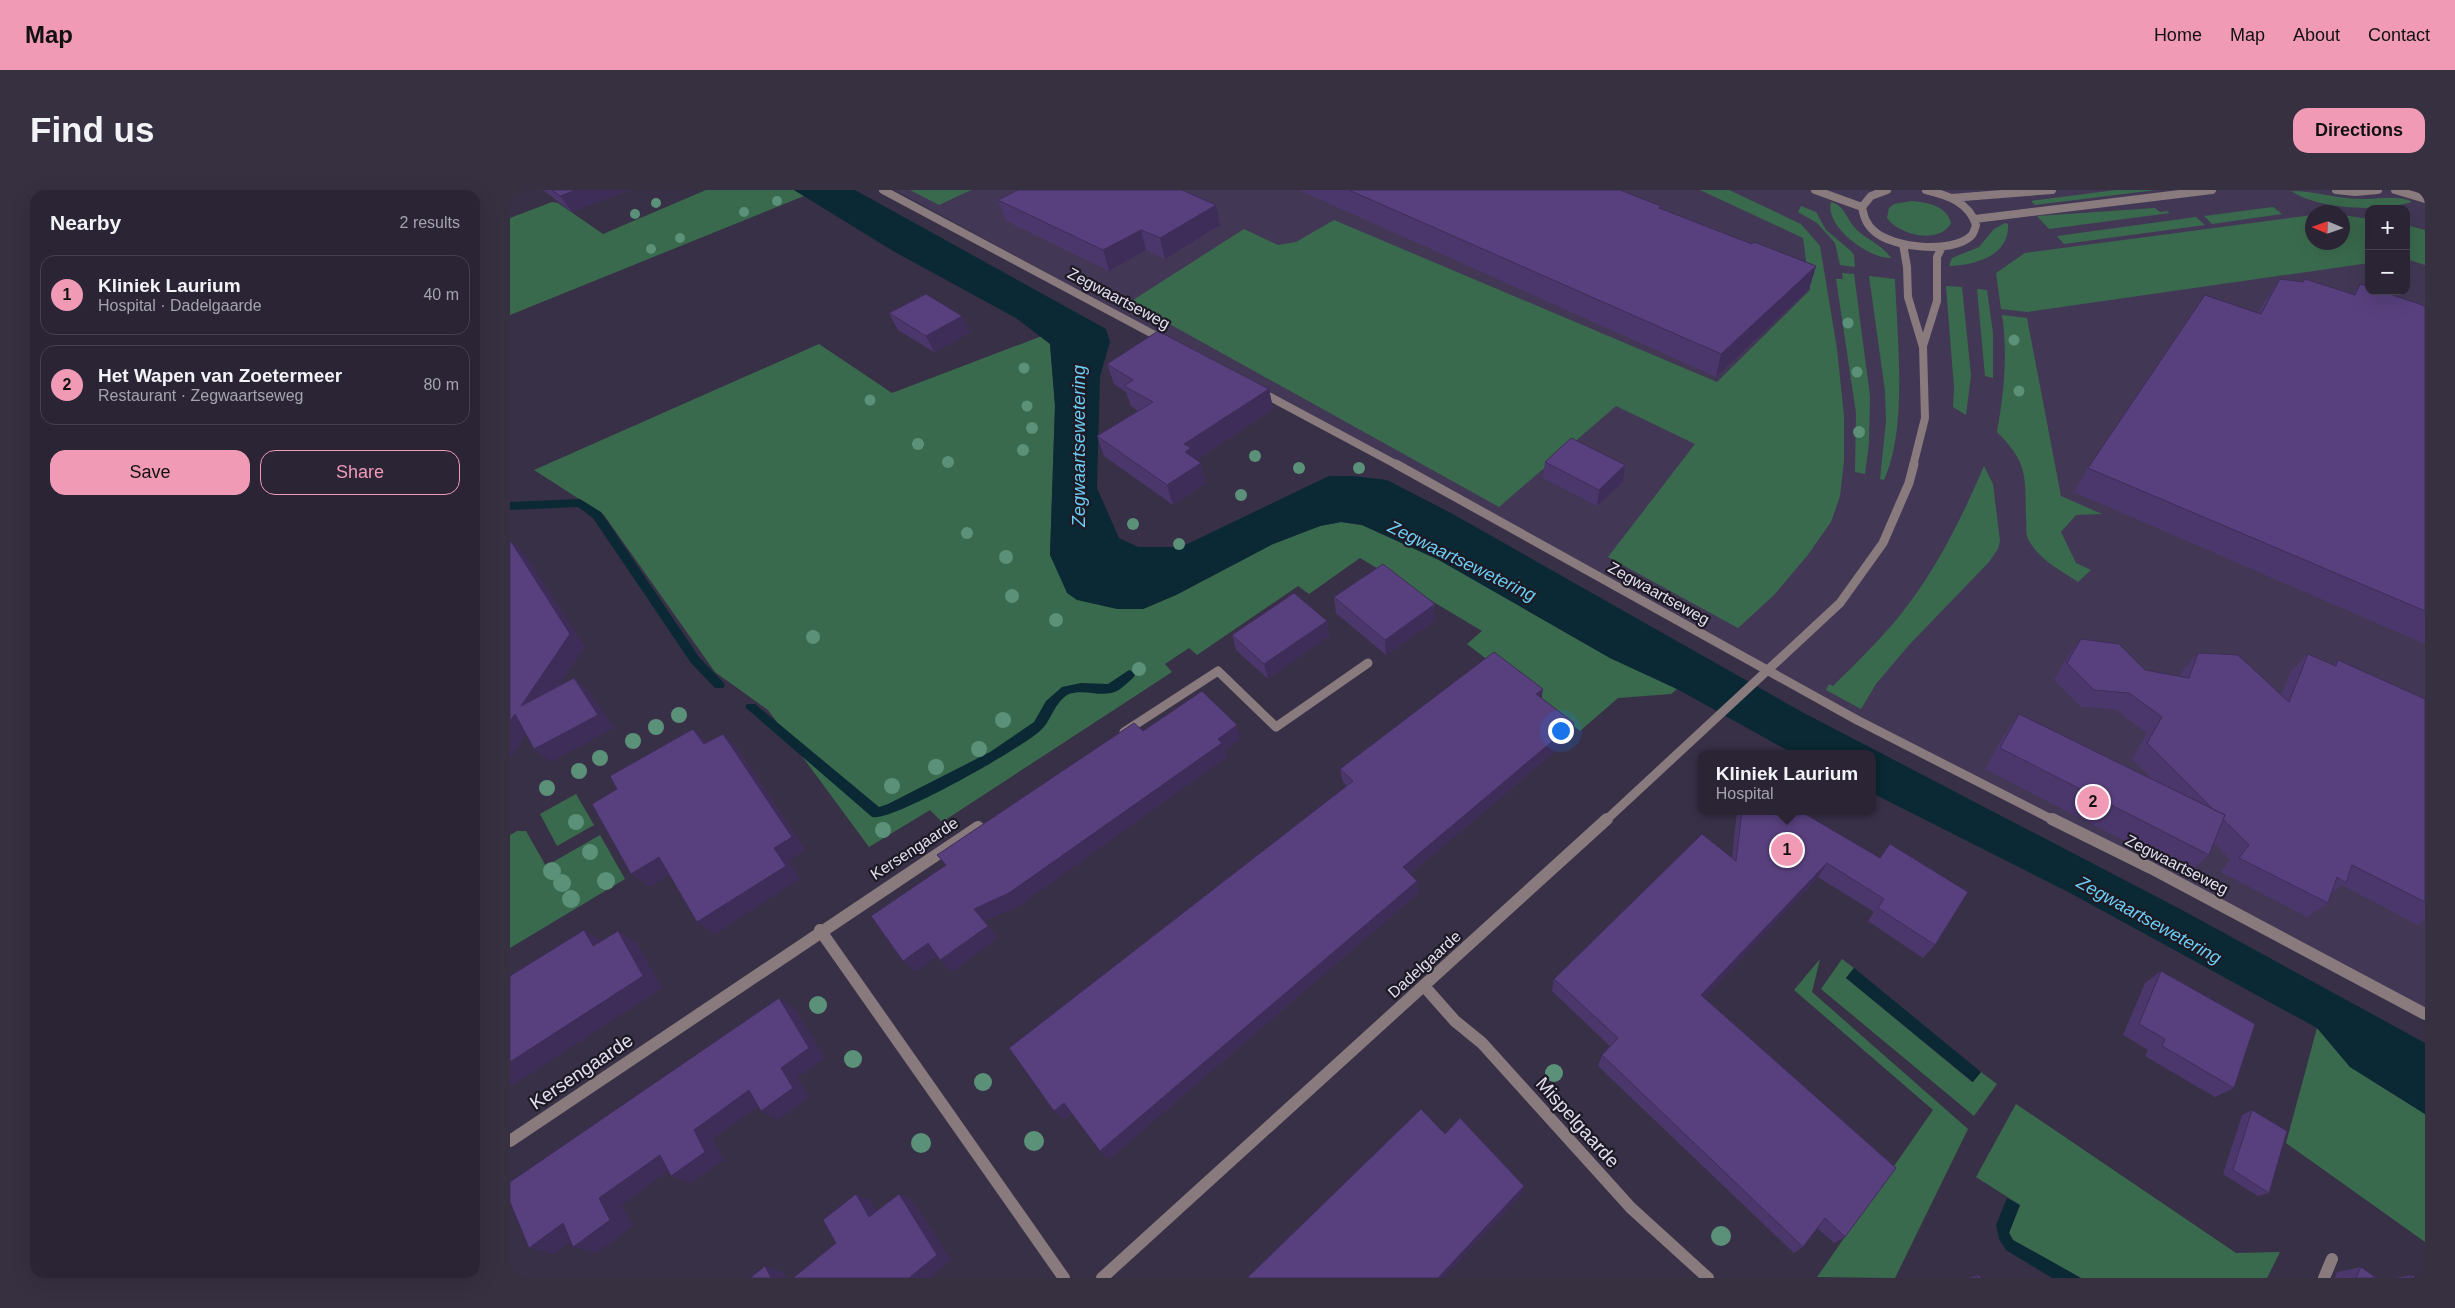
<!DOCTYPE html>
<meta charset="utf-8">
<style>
:root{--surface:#2a2435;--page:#363041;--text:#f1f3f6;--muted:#a5a4ad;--line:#464150;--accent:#f09ab6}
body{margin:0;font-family:Helvetica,sans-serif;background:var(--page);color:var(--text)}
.controls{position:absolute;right:15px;top:15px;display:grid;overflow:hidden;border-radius:10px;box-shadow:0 5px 20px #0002}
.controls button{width:45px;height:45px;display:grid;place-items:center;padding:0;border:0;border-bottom:1px solid var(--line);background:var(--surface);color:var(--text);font:25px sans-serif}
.compass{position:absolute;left:1795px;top:15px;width:45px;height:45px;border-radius:50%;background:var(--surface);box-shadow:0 5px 20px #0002;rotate:272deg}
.you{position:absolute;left:1050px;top:540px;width:18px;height:18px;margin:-12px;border:4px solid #fff;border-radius:50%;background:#1a73e8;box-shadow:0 0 0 8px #1a73e833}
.badge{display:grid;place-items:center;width:32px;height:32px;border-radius:50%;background:var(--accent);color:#111;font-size:16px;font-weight:700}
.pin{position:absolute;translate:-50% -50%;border:2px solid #fff;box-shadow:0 1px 5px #0006}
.popup{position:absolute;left:1188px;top:560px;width:178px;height:65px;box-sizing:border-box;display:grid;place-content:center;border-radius:10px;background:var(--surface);filter:drop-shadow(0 1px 4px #0005);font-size:16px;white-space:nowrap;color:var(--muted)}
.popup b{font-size:19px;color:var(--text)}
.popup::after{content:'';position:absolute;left:50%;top:100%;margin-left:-10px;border:10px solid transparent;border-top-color:var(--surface)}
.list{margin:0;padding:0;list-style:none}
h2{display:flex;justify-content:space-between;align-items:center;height:65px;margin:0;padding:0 20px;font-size:21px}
h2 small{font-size:16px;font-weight:400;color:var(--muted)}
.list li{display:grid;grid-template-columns:32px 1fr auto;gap:15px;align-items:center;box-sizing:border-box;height:80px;margin:0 10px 10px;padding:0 10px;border:1px solid var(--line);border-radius:15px}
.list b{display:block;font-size:19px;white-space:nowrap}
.list p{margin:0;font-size:16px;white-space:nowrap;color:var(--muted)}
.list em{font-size:16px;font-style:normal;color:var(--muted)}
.actions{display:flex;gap:10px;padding:15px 20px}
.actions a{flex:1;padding:11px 0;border:1px solid var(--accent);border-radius:15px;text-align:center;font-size:18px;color:var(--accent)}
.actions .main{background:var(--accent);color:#111}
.map{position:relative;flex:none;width:1915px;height:1088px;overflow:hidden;border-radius:15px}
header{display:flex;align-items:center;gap:30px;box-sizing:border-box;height:70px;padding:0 25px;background:var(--accent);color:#111}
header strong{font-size:24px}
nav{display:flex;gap:28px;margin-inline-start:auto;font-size:18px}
.intro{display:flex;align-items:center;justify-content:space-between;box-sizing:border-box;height:120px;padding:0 30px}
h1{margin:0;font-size:35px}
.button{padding:12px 22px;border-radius:15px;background:var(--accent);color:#111;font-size:18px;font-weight:700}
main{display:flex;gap:30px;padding:0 30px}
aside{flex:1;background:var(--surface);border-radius:15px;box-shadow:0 5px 20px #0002}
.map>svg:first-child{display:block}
</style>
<header>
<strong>Map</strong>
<nav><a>Home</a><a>Map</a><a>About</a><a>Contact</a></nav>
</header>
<div class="intro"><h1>Find us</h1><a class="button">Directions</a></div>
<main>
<aside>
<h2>Nearby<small>2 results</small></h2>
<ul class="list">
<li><span class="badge">1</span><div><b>Kliniek Laurium</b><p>Hospital · Dadelgaarde</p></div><em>40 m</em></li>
<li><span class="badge">2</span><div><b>Het Wapen van Zoetermeer</b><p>Restaurant · Zegwaartseweg</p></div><em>80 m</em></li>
</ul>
<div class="actions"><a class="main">Save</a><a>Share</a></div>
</aside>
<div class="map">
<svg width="1915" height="1088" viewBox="0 0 1915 1088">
<rect width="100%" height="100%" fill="#383047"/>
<path fill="#423855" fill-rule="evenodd" d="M385,0H1915V820L1438,578L1300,499ZM1859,19H1896V101H1859ZM1802,22H1832V52H1802Z"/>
<path fill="#3a6a4d" d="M196,0H284L294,6L0,125V28L42,12L48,13L93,44Z
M400,0H461L429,15Z
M1190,0H1219L1291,34L1310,56L1327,159L1334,226V271L1330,306L1321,332L1297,366L1264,405L1228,438L1098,367L1185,254L1106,216L989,317L620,112L734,39L768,55L786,52L824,30L1207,192L1300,100L1293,48Z
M1606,0H1646L1525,15L1521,11Z
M1781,1C1807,1 1830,10 1856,9C1870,9 1890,5 1902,12C1869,22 1810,20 1781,1Z
M1401,11C1417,12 1437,16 1441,33C1429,55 1389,45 1377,28L1379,18L1384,14Z
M1321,12C1335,16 1336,28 1345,38C1356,50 1372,54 1381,68C1360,69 1314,37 1321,12Z
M1291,16L1306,22L1316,40L1341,61L1344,65L1345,77L1330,75L1325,53L1307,33L1288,22Z
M1763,17L1772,24L1702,34L1694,26Z
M1645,18L1650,22L1657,21L1660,23L1539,39L1527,26Z
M1802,25V52H1832L1833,25L1859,29V73L1517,122L1491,119L1486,83L1515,63Z
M1686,27L1695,35L1554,54L1547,46Z
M1495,33L1498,34C1500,66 1465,75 1439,76L1442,68L1469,57L1484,39Z
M1896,35L1915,40V75L1896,69Z
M1332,83L1344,84L1360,206L1359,253L1355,284L1345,282L1346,223L1326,89H1333Z
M1359,86L1385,89C1387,147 1398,238 1374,290L1370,289L1376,231L1375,201Z
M1436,96L1452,97L1461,185L1456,225L1443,217L1444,198Z
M1467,99L1477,100L1483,143V188L1475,186Z
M1492,125L1517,128L1551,306L1592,324L1566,325L1551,342L1566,373L1581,380L1568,392C1550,380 1529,370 1518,349C1515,343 1517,334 1516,326C1515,285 1518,273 1487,242C1494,203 1498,164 1492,125Z
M532,146L540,154L545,215L540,365L607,419H633L666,405L763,354L810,336L831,332L852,335L929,370L1100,468L1167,499L1161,504L1108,508L1070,541L957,454L972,441L850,368L799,404L788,396L687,465L679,458L655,474L662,482L432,632L420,620L359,657L258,520L205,482L94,325L24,280L309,154L382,203Z
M1474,276L1483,294L1490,351L1488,359L1479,372L1399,455L1366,494L1351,519L1316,500L1319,494L1323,496C1345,474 1367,453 1387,429C1424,384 1451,330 1474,276Z
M66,604L84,635L47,656L30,624Z
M7,641H16L36,676L90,645L115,689L0,758V645Z
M1310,769L1302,802L1458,939L1385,1088L1307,1087L1423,920L1284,800Z
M1332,769L1344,778L1336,788L1462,892L1471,882L1487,894L1464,926L1311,799Z
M1807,838L1840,877L1915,924V1052L1776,953Z
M1506,914L1726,1063L1770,1062L1757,1088H1571L1503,1050L1499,1043L1510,1015L1466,987Z"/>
<path fill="#0a2934" d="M284,0H345L596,139L600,152L590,186L587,298L609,348L628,357H671L819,286H843L877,290L941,323L1292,522L1672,720L1915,853V924L1840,877L1807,838L1562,704L1362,603V564H1284L1167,499L1100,468L929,370L852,335L831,332L810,336L763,354L666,405L633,419H607L567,410L557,403L540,365L545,216L540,154L506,128L383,61Z
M1344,778L1471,882L1463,892L1336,788Z
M1497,1008L1510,1015L1499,1043L1503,1050L1571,1088H1542L1496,1060L1489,1049L1486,1035Z"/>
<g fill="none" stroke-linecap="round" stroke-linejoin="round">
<path fill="#0a2934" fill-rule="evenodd" d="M70,309L91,322L189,467L213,492L215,495L213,498H205L181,473L83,328L68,317L0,320V312Z
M619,480L623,482L625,485L623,488C617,493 609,502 601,503C588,506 572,499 559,504C544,512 542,530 531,540C514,557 380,633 362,627L235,517L237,514H245L369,617L378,614L480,562L524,532L536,511L552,497L571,493L598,494Z"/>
<path stroke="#887a7d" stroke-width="8" d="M373,0L654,150
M749,201L889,276"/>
<path stroke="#887a7d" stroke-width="9" d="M886,274L1347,530L1545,631
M614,542L708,481L766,537L858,473"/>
<path stroke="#887a7d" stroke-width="12" d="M1542,629L1641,678L1915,824
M310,740L554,1088
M914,796L945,831L972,853L1121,1018L1198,1088
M0,951L468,637
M1814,1088L1822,1069"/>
<path stroke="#887a7d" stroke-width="8" d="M1305,0L1352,17
M1377,0L1361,6L1352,17C1354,27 1356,34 1364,41C1382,58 1442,64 1461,46C1464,43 1465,38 1466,35C1459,12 1437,5 1416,0
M1826,0L1845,2L1868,0
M1885,0L1915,9
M1441,8L1542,0
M1465,29L1702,0
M1393,54L1397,77L1398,107L1413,157L1415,228L1403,276
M1413,156L1427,111V67L1432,57"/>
<path stroke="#887a7d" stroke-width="9" d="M1095,631L1330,413L1373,353L1399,293L1404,274"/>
<path stroke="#887a7d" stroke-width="12" d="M592,1088L1097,629"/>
</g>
<g fill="#5b9179">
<circle cx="267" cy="11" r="5"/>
<circle cx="146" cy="13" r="5"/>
<circle cx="234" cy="22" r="5"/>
<circle cx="125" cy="24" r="5"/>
<circle cx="170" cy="48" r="5"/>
<circle cx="141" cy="59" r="5"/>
<circle cx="1338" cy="133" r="5.5"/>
<circle cx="1504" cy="150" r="5.5"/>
<circle cx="514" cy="178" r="5.5"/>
<circle cx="1347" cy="182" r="5.5"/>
<circle cx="1509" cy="201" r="5.5"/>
<circle cx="360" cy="210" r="5.5"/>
<circle cx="517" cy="216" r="5.5"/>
<circle cx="522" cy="238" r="6"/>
<circle cx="1349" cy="242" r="6"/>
<circle cx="408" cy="254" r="6"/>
<circle cx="513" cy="260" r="6"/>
<circle cx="745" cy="266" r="6"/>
<circle cx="438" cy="272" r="6"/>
<circle cx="789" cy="278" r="6"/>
<circle cx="849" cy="278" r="6"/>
<circle cx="731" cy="305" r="6"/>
<circle cx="623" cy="334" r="6"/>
<circle cx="457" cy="343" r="6"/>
<circle cx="669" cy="354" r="6"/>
<circle cx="496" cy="367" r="7"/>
<circle cx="502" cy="406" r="7"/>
<circle cx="546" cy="430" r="7"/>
<circle cx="303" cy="447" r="7"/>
<circle cx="629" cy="479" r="7"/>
<circle cx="169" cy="525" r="8"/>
<circle cx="493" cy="530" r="8"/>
<circle cx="146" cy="537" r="8"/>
<circle cx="123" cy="551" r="8"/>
<circle cx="469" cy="559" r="8"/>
<circle cx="90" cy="568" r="8"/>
<circle cx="426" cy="577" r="8"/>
<circle cx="69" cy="581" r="8"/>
<circle cx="382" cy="596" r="8"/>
<circle cx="37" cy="598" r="8"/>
<circle cx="66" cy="632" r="8"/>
<circle cx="373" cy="640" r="8"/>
<circle cx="80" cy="662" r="8"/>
<circle cx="42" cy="681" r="9"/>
<circle cx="96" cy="691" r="9"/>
<circle cx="52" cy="693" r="9"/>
<circle cx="61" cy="709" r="9"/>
<circle cx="308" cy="815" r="9"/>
<circle cx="343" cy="869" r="9"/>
<circle cx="1044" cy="883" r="9"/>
<circle cx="473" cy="892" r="9"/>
<circle cx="524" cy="951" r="10"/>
<circle cx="411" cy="953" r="10"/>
<circle cx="1211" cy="1046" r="10"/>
</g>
<path fill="#4c376c" d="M33,0H119L62,22Z
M507,0H672L706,15L710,35L655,69L636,60L599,81L496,31L488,10L507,1Z
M789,0H1110L1151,19L1242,54L1306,76L1299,99L1206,187Z
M1770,89L1843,104L1850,94L1915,116V454L1564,302L1578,278L1748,123L1754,113Z
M379,123L452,126L460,142L424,162L388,140Z
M597,174L759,199L763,219L686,270L696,293L663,315L594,266L587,246L628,221L621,216L616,202L604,194Z
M1035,272L1113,292L1087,316L1033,288Z
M824,407L925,414V430L876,465L826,423Z
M817,431L819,446L758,489L726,460L722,445Z
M1571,449L1635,480L1670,486L1673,480L1688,463L1771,505L1781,481L1798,464L1823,475L1828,470L1915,509V730L1908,735L1832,695L1822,702L1818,713L1797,727L1711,682L1720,669L1704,653L1699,665L1677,683L1475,579L1494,545L1509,524L1642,589L1622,569L1637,543L1605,519L1571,517L1544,490L1558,466Z
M1032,508L1064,533L1062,547L900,684L907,691L908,703L599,969L590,961L562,923L554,929L544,921L837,596L833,592L830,579Z
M1227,621H1290L1425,755L1413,768L1358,731L1364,722L1308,687L1194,808L1335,1047L1324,1053L1307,1038L1293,1057L1284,1063L1088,876L1092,865L1100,856L1042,801L1044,789L1222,668Z
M1651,781L1724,898L1705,907L1635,866L1638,860L1613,845L1635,793Z
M1742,920L1759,1003L1748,1006L1713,984L1732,925Z
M1851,1077L1866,1088H1825L1827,1082Z
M1468,1085L1472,1088H1459Z
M1902,1085L1907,1088H1885Z"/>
<path fill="#3e2d58" d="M66,0H119L62,22L50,6Z
M706,15L710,35L655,69L650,48Z
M631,40L636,60L599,81L593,60Z
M1306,76L1299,99L1206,187L1211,164Z
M452,126L460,142L424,162L416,146Z
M759,199L763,219L685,271L691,273L696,293L663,315L657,295L675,262L674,254Z
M1115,275L1113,292L1087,316L1089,300Z
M0,350L14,363L75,457L27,529L11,516Z
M925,414V430L876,465L875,450Z
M817,431L819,446L758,489L754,474Z
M64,488L79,501L104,538L41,572L24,559Z
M1033,499L1031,513L1026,504Z
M5,524L21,537L0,569V531Z
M1064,533L1062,547L894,689L893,677Z
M727,535L731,549L715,561L717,567L509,716L475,731L488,748L442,782L430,770L464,719Z
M183,539L199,554H194Z
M213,544L227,558L296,660L279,671L290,689L205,744L187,732L264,658Z
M149,667L166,680L140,697L121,684Z
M1317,673L1308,687L1186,817L1191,805Z
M907,691L908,703L599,969L590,961Z
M74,740L94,752L83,756Z
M108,741L127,753L152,798L0,897V872Z
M418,753L430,764L406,782L393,771Z
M269,808L285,819L315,868L288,887L299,907L268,930L251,921L271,878Z
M239,900L257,910L203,949L214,970L181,993L161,986L184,940Z
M554,913L563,921L554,929L544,921Z
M150,965L170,972L112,1015L122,1036L87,1063L63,1057L89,1008Z
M1014,996L1013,1003L933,1088H928Z
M346,1004L361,1011L374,1034L359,1027Z
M389,1004L403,1011L441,1070L420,1088H399Z
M53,1033L77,1040L44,1064L19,1058Z
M255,1076L273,1082L277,1088H261Z"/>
<path fill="#58407e" stroke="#3e2d58" d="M42,0H66L50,6Z
M508,0H672L706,15L650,48L631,40L593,60L488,10Z
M839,0H1110L1151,16L1149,18L1242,54L1244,52L1306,76L1211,164Z
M1770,89L1793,92L1795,89L1845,105L1850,94L1859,97V101H1871L1915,116V421L1578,278L1695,105L1751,124Z
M416,104L452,126L416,146L379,123Z
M648,141L759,199L674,254L681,258L675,262L691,273L657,295L587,246L643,212L614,196L623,190L597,174Z
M1061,248L1115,275L1089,300L1035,272Z
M0,350L60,444L11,516L64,488L88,525L24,559L5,524L0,531Z
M873,374L925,414L875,450L824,407Z
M784,403L817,431L754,474L722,445Z
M1571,449L1609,454L1635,480L1679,488L1688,463L1728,465L1779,512L1798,464L1826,476L1828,470L1915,509V712L1842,675L1836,693L1827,687L1818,713L1729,668L1739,655L1713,629L1715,625L1704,620L1637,553L1652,527L1619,503L1584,500L1557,473Z
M984,462L1033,499L1026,504L1064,533L893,677L907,691L590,961L554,913L544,921L499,858L843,591L830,579Z
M692,501L727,535L708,549L712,553L499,703L464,719L478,736L430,770L418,753L393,771L361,726L436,675L427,665L624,533L633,541Z
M1509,524L1715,625L1699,665L1490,558Z
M183,539L194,554L213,544L282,647L264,658L276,676L187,732L149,667L121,684L82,614L107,599L100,586Z
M1232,621H1290L1370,668L1380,654L1458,702L1425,755L1368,718L1374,709L1317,673L1191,805L1386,978L1335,1047L1315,1028L1293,1057L1092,865L1108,848L1044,789L1192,644L1226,671Z
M74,740L83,756L108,741L133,786L0,872V786Z
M1651,781L1745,834L1724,898L1652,856L1655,849L1629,834Z
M269,808L299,858L271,878L283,898L251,921L239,900L184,940L195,962L161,986L150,965L89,1008L100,1030L63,1057L53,1033L19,1058L0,1012V992Z
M911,919L935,944L950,928L1014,996L928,1088H737Z
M1742,920L1777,941L1759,1003L1723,980Z
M346,1004L359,1027L389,1004L427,1065L399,1088H283L326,1053L313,1030Z
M255,1076L261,1088H240Z
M1851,1077L1866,1088H1846Z
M1468,1085L1472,1088H1466Z
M1902,1085L1907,1088H1900Z"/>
<g text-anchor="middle" stroke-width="4.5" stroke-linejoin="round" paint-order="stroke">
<g font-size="16" fill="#e3dfee" stroke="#1d1a25">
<text transform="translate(609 108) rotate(28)" y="6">Zegwaartseweg</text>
<text transform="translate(1149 403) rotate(29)" y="6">Zegwaartseweg</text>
<text transform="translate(404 658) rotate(-33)" y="6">Kersengaarde</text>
<text transform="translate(1667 674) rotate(27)" y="6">Zegwaartseweg</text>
<text transform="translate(914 774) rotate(-42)" y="6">Dadelgaarde</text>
</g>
<g font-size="18" font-style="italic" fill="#6bcef3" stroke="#1d1a25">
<text transform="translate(569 256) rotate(-90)" y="6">Zegwaartsewetering</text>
<text transform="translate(952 371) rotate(26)" y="6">Zegwaartsewetering</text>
<text transform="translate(1639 730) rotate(29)" y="6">Zegwaartsewetering</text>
</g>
<g font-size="19" fill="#e3dfee" stroke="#1d1a25">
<text transform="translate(71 881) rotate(-34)" y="7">Kersengaarde</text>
<text transform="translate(1068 932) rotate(48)" y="7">Mispelgaarde</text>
</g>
</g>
</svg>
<div class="controls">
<button>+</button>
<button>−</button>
</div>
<svg class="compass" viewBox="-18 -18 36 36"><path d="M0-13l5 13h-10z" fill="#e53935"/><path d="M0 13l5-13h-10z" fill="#a5a4ad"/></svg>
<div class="you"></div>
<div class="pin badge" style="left:1277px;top:660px">1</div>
<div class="popup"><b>Kliniek Laurium</b>Hospital</div>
<div class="pin badge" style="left:1583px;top:612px">2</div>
</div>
</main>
